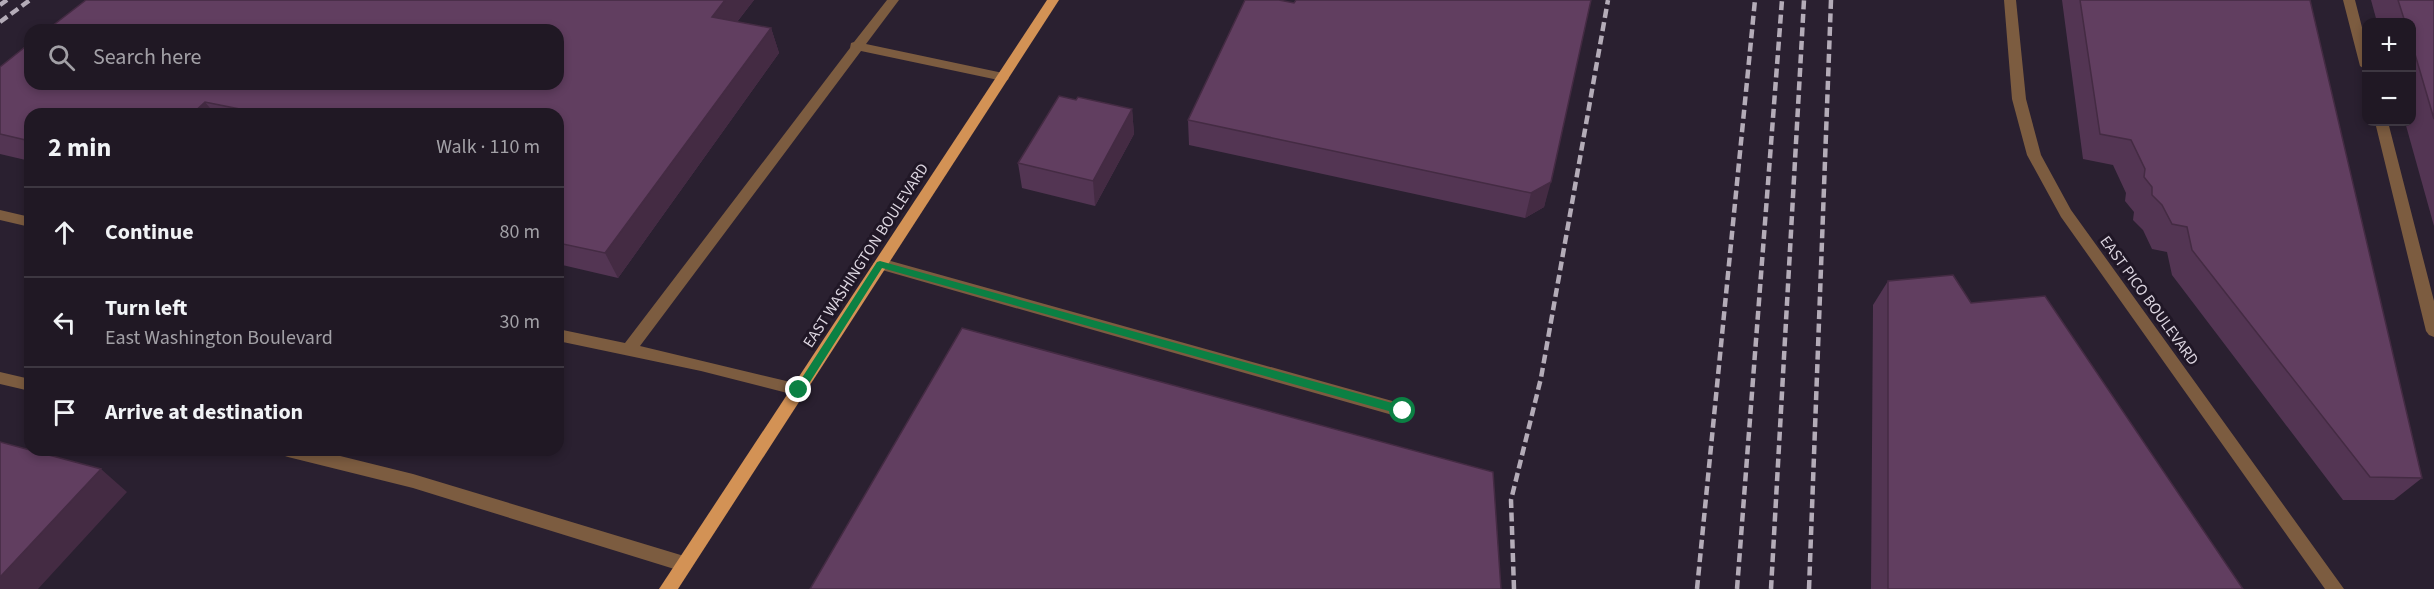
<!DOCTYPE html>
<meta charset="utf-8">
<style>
:root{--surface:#201824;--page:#2d2531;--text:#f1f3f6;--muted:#a2a0a6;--line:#3d3741}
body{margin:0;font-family:"Source Sans 3",sans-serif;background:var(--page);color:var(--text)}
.controls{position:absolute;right:18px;top:18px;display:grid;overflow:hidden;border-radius:12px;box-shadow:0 3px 9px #0003}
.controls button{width:54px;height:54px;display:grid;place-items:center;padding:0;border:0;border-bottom:2px solid var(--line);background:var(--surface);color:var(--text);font:30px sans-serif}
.stop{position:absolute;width:18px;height:18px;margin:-14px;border:4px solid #0b8043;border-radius:50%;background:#fff}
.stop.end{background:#0b8043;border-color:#fff;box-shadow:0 2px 6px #0008}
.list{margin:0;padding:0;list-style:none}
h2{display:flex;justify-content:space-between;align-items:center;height:78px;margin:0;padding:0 24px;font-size:26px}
h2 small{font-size:20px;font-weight:400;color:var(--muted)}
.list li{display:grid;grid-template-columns:39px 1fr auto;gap:18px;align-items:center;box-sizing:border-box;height:90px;padding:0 24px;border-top:2px solid var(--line)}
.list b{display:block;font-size:22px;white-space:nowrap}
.list p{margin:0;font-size:20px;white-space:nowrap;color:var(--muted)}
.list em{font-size:20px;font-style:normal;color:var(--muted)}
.icon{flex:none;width:33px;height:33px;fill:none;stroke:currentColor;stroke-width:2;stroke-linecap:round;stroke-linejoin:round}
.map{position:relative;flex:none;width:2434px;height:589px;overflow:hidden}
.search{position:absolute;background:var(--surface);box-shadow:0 3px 9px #0003;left:24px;top:24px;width:540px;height:66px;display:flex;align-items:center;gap:15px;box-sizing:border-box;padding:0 21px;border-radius:18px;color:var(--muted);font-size:22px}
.panel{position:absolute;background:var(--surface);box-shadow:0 3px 9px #0003;left:24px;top:108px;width:540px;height:348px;border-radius:18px}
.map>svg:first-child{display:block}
</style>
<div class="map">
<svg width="2434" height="589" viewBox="0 0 2434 589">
<rect width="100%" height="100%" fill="#2a2030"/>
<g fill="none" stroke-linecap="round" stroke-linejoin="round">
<path fill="#7c5c40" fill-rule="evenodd" d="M887,0H899L866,44L1003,73L1009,77L1008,80L1003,81L861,51L640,346L799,384L805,385L807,390L805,395L799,396L701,371L558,341V329L625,343L850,48L851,43L854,42Z
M2343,0H2355L2366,43V70L2360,66Z
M2375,122H2388L2434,301V337L2429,335L2426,331Z
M0,210L30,217V227L0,220Z
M880,258L1403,404L1409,406L1411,411L1409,416L1403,418L875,268L873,264Z
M0,372L30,379V391L0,384Z
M280,450H316L413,474L684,556L690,558L693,564L690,570L684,572L413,488L288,457L282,455Z"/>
<path fill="#7c5c40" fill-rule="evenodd" d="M2004,0H2016L2026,99L2041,155L2071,210L2344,589H2325L2061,217L2027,155L2012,99Z"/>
<path fill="#d39255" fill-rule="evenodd" d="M1047,0H1059L678,589H659Z"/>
<path stroke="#b4acb8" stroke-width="4.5" stroke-dasharray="9 4.5" stroke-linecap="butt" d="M0,5L7,0
M0,22L30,0
M1514,589L1511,500L1541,378L1608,0
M1697,589L1755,0
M1737,589L1782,0
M1771,589L1804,0
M1809,589L1831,0"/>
</g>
<path fill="#533553" d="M86,0H754L737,22L771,28L779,53L618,278L558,264V114H30V161L0,154V67Z
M1591,0L1544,207L1525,218L1189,145L1188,120L1294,3Z
M2062,0H2310L2422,478L2394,500H2343L2172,275L2167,252L2152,249L2143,230L2133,220L2134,212L2125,201L2126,193L2113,165L2083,159Z
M2371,0H2434V226L2405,122H2412V22H2377Z
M1076,100L1132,109L1134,134L1095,206L1022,188L1018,163Z
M1888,281L1971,303L2243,589H1871L1873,305Z"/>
<path fill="#442b43" d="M725,0H754L721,42L712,17Z
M771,28L779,53L618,278L605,253Z
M205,102L215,114H192Z
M1132,109L1134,134L1095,206L1093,181Z
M1551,182L1544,207L1525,218L1531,193Z
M101,469L127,492L38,589H0V577Z"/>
<path fill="#613e60" stroke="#442b43" stroke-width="1.5" d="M86,0H725L712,17L771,28L605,253L558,243V180L561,176L558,175V114H264L205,102L192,114H30V141L0,134V67L30,43V84H558V30H47Z
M1245,0H1279L1294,3L1296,0H1591L1551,182L1531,193L1188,120Z
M2080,0H2310L2422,478L2370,477L2192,250L2187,227L2172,224L2162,205L2152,195V187L2144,177L2145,169L2131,140L2100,134Z
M2398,0H2434V119L2412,44V22H2405Z
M1059,96L1076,100L1078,97L1132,109L1093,181L1018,163Z
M1953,275L1971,303L2045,296L2243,589H1888V281Z
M962,328L1493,472L1501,589H810Z
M0,442L101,469L0,577Z"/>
<path fill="#0b8043" d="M880,261L1403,406L1408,411L1403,415L882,268L803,393H796V387L877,262Z"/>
<g text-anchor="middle" stroke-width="6" stroke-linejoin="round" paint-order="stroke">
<g font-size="16" fill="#dcd5e0" stroke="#201726">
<text transform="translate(865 255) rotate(-57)" y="6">EAST WASHINGTON BOULEVARD</text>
<text transform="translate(2150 300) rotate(54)" y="6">EAST PICO BOULEVARD</text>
</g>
</g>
</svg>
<div class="controls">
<button>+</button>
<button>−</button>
</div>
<div class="stop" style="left:1403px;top:411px"></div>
<div class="stop end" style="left:799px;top:390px"></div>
<div class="search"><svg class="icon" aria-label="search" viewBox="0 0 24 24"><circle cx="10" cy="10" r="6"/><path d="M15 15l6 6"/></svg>Search here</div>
<section class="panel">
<h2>2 min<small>Walk · 110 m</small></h2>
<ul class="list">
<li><svg class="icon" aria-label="ahead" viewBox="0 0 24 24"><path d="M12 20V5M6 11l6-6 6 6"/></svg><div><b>Continue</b></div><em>80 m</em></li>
<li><svg class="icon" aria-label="left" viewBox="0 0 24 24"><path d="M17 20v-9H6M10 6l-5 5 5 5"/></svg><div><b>Turn left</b><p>East Washington Boulevard</p></div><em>30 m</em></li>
<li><svg class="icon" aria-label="arrive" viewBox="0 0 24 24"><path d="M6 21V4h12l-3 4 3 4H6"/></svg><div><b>Arrive at destination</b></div></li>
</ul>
</section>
</div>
